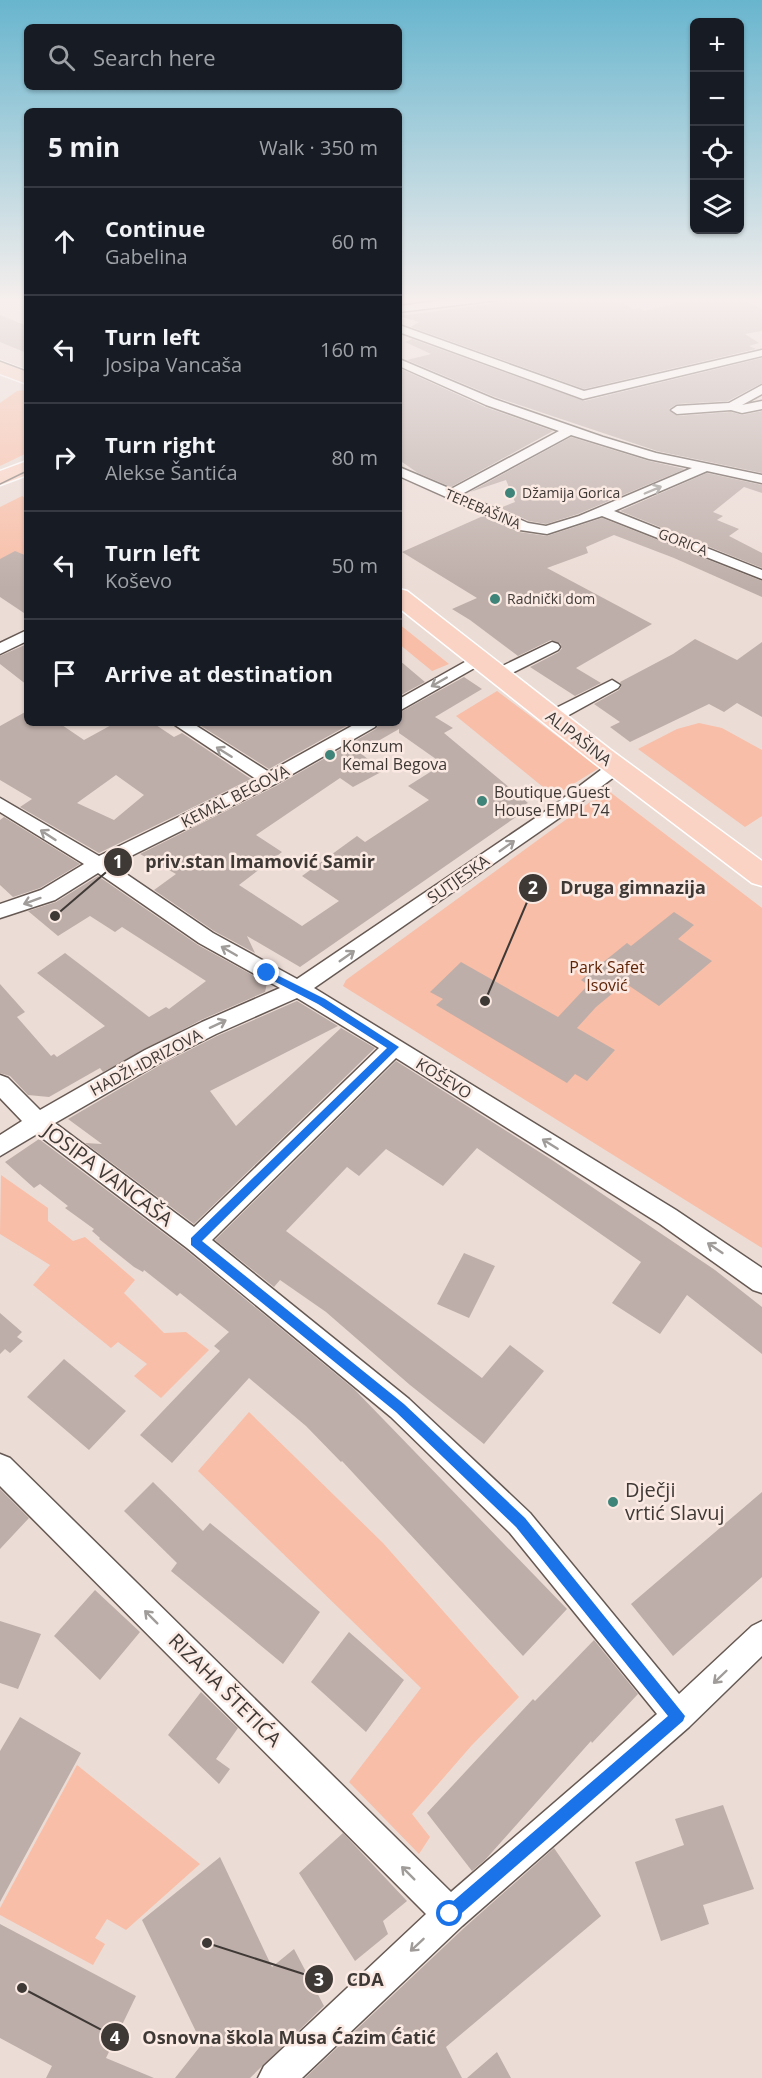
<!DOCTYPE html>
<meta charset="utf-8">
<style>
:root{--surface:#171b24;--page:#242831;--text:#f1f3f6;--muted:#9ea1a6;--line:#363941}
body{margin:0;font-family:"Open Sans",sans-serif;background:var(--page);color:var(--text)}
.controls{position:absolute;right:18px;top:18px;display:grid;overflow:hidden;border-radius:9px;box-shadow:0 2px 4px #0004}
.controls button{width:54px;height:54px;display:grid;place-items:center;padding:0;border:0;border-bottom:2px solid var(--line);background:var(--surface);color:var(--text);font:30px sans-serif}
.stop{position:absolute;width:18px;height:18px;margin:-14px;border:4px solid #1a73e8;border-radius:50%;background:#fff}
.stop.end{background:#1a73e8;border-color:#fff;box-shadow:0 2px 6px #0008}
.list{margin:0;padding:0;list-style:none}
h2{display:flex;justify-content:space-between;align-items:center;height:78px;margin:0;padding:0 24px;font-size:26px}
h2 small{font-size:20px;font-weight:400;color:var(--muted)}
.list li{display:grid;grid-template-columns:39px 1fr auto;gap:18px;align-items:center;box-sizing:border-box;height:108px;padding:0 24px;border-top:2px solid var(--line)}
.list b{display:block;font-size:22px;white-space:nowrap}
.list p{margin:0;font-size:20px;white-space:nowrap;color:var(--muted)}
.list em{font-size:20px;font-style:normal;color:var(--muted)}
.icon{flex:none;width:33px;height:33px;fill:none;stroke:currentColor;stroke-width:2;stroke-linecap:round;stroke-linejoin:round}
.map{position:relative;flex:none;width:762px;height:2078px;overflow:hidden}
.search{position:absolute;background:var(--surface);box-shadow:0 2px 4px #0004;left:24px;top:24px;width:378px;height:66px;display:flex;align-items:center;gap:15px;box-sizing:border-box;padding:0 21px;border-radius:9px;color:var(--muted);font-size:22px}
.panel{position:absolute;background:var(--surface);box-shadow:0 2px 4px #0004;left:24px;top:108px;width:378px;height:618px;border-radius:9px}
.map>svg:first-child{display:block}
</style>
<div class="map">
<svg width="762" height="2078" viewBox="0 0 762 2078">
<rect width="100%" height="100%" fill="#ecdcd6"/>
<path fill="#f8bea7" d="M17,391L27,390V453L0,466V403Z
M22,496L27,499V561L0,576V507Z
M399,624L449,664L432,671L399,644Z
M497,691L599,768L554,796L456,716Z
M699,723L722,728L762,750V816L745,827L638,749L677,729Z
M610,792L762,908V1248L343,986L346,980L601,794Z
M1,1175L48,1208V1221L73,1241L85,1237L135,1280L124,1293L164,1333L186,1332L209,1350L161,1398L134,1376L147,1364L118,1342L111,1348L33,1285L50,1265L0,1234Z
M249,1412L383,1543L519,1697L472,1745L412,1814L430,1837L419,1854L349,1782L421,1688L198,1471Z
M77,1765L200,1864L126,1930L107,1919L95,1938L105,1944L93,1965L0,1915V1908Z"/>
<path fill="#beaea9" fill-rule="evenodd" d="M506,297H546L547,303L591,297H614L633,309L638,308L644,311L700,297H738L762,309V331L745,334L759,343L749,346L756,349L584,389L411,327L419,322L399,316L491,304L500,302Z
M0,315L27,326V353L0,342Z
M412,339L584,401L762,358V383L728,401L677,404L669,409L677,416L731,412L742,415L762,411V473L657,451L495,397L407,360L431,354L405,342Z
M399,368L485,407L553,431L451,487L418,473L399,460Z
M571,437L649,461L685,469L578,514L546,524L529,521L500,508L515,502L506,480L470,492Z
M707,473L762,485V493L744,487L713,512L723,516L717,520L739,529L729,536L762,553V568L620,511Z
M483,516L519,532L547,536L602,518L762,581V597L674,558L614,535L586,547L588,553L547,568L652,624L576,668L601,683L575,696L530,667L559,652L562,648L560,643L551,640L518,656L470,620L452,609L477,598L402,552Z
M15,551L27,556V615L0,597V559Z
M695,639L737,660L762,642V717L737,703L724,712L709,704L630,742L610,727L620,722L594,704L619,690L622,685L620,682L673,654Z
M27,644V685L0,664V656Z
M399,660L425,682L399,696Z
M464,677L482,689L435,717L453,728L444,733L528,803L509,812L516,817L300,967L247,936L255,953L214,931L154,890L176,874L140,854L276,786L376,729L379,723H399V713ZM399,729V733L443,764L408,786L429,800L365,842L357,836L302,876L339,901L302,926L239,885L282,852L256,835L340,778L353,787L383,771L359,752Z
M27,711V723H59L84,740L115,723H153L174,737L182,733L251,779L99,853L20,807L32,799L0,780V726ZM116,775L144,795L114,820L77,803Z
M201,723H352L269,769L198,724Z
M4,817L80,864L40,888L13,897L0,885V820Z
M98,876L198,945L267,983L265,992L201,1020L103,1072L100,1068L49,1097L28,1095L10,1076L0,1073V984L25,1012L17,1017L51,1056L54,1054L57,1057L105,1026L37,973L65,953L149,1017L166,1007L169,1009L206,981L122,927L115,932L90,916L58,936L28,911L56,902Z
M674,912L694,925L678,939L712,961L659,1006L625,983L596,1007L577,1028L615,1050L587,1081L575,1074L567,1083L436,1005L443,999L430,992L461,962L558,1017L588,985L581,980L627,943L631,946Z
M297,1001L338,1026L210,1091L236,1126L341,1028L375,1048L194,1224L85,1143L102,1144L68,1119L162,1064L217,1036Z
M396,1061L552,1160L715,1270L762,1307V1354L687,1295L660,1334L612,1303L641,1262L477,1148L443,1186L386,1149L359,1176L347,1167L286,1231L482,1378L510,1345L544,1371L484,1444L410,1385L326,1312L280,1280L274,1287L215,1240Z
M39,1139L186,1250L354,1389L567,1609L523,1656L342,1461L341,1462L306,1426L249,1378L172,1463L140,1435L220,1351L214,1346L229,1332L180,1293L177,1296L144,1270L143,1272L134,1267L99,1239L100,1238L92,1231L94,1229L65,1208L68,1206L40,1184L34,1188L5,1162Z
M464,1253L495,1266L469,1318L437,1304Z
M0,1313L22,1332L17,1337L23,1341L10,1353L5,1349L0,1354Z
M64,1359L126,1411L89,1450L27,1397Z
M153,1482L203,1531L210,1523L320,1612L283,1664L171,1571L177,1563L124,1511Z
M0,1489L29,1518L0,1549Z
M762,1492V1577L673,1656L631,1604Z
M95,1590L140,1632L100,1680L54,1636Z
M0,1621L41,1634L18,1689L0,1683Z
M349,1632L404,1680L366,1732L311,1682Z
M594,1640L638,1694L592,1743L591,1741L485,1860L472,1871L427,1813L533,1699L535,1701Z
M201,1692L238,1728L216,1759L230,1769L219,1784L168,1735Z
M20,1717L81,1753L0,1902V1751Z
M723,1805L754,1889L703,1905L709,1924L661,1941L635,1862L684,1845L675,1819Z
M343,1833L407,1901L383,1921L388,1934L355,1961L299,1873Z
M554,1848L601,1916L446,2047L462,2078H305L464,1928Z
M220,1857L272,1967L294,1949L324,2006L250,2078H175L202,2044L142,1920Z
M0,1924L136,1996L106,2058L154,2078H46L52,2066L0,2038Z
M497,2052L511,2078H467Z"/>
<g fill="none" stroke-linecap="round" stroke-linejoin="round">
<defs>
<path id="street" d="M471,297H504L499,300L399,312V306Z
M399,325L584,391L762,350V356L583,399L399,332Z
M399,359L494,399L603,437L656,453L762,475V483L707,471L614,511L762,570V579L602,516L547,534L520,530L399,476V467L451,489L559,431L486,405L399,366ZM571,435L649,459L692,468L579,516L546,526L528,523L462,494Z
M762,385V394L742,405L762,401V409L742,413L731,410L677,414L671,410L677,406L729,403Z
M27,630V641L0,654V643Z
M552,642L558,644L560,647L558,650L504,677H492L490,674L492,671Z
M479,654L487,659L485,662L399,711V699Z
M612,680L620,685L618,688L558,721L552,722L544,717L546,713Z
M172,723H192L269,772L357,723H377L375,727L275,784L113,865L213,933L297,979L553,806L610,763H622L625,767L622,771L565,814L314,988L676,1210L762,1268V1293L753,1290L660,1224L396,1058L212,1240L409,1399L530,1513L679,1694L752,1626L762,1621V1656L689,1727L462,1926L302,2078H258L264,2066L426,1914L0,1486V1454L10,1458L451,1892L657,1714L510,1533L391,1417L187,1248L37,1134L0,1156V1135L22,1121L0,1098V1075L8,1078L40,1110L145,1050L202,1022L280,988L199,943L98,873L55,900L0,918V904L41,890L84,864L0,812V798L99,856L256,779ZM297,998L379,1048L194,1227L55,1123L161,1062L216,1034Z"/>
<path id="primary" d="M0,361L27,371V384L0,374Z
M27,461V475L0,485V471Z
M399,589L407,591L611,750L762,861V886L752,883L593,762L399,608Z"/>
</defs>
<use href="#street" stroke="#665953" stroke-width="3"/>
<use href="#primary" stroke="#fff" stroke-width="3"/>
<use href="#street" fill="#fff" fill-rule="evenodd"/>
<use href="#primary" fill="#fad3c4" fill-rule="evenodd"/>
<path stroke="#867c77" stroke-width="1.5" d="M0,361L27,371
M0,484L27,471"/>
</g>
<defs><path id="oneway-shaft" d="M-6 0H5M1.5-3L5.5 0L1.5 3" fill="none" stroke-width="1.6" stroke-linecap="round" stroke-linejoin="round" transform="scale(1.5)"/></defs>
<g stroke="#9f9c9a">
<use href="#oneway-shaft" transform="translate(653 490) rotate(-23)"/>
<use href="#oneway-shaft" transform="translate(439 682) rotate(150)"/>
<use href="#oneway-shaft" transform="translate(224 752) rotate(-148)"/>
<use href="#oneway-shaft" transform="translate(48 835) rotate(-147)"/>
<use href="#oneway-shaft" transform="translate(507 846) rotate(-35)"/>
<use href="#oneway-shaft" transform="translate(32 901) rotate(160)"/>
<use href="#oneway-shaft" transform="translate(229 951) rotate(-150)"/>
<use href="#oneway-shaft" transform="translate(347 956) rotate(-35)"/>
<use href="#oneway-shaft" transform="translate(218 1024) rotate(-25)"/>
<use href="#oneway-shaft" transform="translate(550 1144) rotate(-148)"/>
<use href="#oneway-shaft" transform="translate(715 1248) rotate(-146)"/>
<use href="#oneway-shaft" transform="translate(151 1617) rotate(-135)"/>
<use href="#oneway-shaft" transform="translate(720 1677) rotate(136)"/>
<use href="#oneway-shaft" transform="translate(408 1873) rotate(-135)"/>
<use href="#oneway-shaft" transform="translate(417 1945) rotate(137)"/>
</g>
<linearGradient id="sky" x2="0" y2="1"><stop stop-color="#68b5ce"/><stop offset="0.51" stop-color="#f6efed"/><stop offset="1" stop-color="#f6efed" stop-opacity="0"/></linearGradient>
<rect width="762" height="588" fill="url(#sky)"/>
<path fill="#1a73e8" d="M267,970L325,999L399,1047L202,1241L404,1404L525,1518L685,1716L683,1721L455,1919L450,1922L444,1919L442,1914L444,1909L668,1716L516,1527L396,1412L191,1245V1238L387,1048L318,1004L264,976L262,973Z"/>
<g fill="#3f8479" stroke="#faeae3" stroke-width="2">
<circle cx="510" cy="493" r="6"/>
<circle cx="495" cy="599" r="6"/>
<circle cx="330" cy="755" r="6"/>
<circle cx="482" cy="801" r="6"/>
<circle cx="613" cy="1502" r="6"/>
</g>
<g text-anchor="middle" stroke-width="5" stroke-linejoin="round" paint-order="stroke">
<g font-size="14" fill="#3f3936" stroke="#faeae3" text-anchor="start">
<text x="522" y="498">Džamija Gorica</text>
<text x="507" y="604">Radnički dom</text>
</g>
<g font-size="14" fill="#3f3936" stroke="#faeae3">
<text transform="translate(483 509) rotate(23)" y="5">TEPEBAŠINA</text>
<text transform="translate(683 542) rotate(21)" y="5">GORICA</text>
</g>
<g font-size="16" fill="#3f3936" stroke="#faeae3">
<text transform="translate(579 738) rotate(38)" y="6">ALIPAŠINA</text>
<text transform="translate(235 796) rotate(-27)" y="6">KEMAL BEGOVA</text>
<text transform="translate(458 879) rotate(-35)" y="6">SUTJESKA</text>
<text transform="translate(146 1062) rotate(-28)" y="6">HADŽI-IDRIZOVA</text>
<text transform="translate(444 1078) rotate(32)" y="6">KOŠEVO</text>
</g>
<g font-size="16" fill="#3f3936" stroke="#faeae3" text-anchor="start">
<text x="342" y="752">Konzum<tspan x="342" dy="18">Kemal Begova</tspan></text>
<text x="494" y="798">Boutique Guest<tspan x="494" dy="18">House EMPL 74</tspan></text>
</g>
<g font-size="16" fill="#5f2306" stroke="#faeae3">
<text x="607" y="973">Park Safet<tspan x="607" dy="18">Isović</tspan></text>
</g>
<g font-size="20" fill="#3f3936" stroke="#faeae3">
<text transform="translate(108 1175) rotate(37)" y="7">JOSIPA VANCAŠA</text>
<text transform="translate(225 1690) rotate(45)" y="7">RIZAHA ŠTETIĆA</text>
</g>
<g font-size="20" fill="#3f3936" stroke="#faeae3" text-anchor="start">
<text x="625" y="1497">Dječji<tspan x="625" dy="23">vrtić Slavuj</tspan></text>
</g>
</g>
<path fill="none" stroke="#3f3936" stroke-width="2" d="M55 916L118 862M485 1001L533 888M207 1943L319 1979M22 1988L115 2037"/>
<g fill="#3f3936" stroke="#faeae3" stroke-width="2">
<circle cx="55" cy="916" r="6"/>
<circle cx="485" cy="1001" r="6"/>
<circle cx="207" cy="1943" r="6"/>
<circle cx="22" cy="1988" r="6"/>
<circle cx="118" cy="862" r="15"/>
<circle cx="533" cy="888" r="15"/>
<circle cx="319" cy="1979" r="15"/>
<circle cx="115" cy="2037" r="15"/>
</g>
<g font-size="18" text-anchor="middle" font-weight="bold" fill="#fff">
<text x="118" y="868">1</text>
<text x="533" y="894">2</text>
<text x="319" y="1986">3</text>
<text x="115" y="2044">4</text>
</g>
<g font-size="18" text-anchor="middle" font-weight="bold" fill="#3f3936" stroke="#faeae3" stroke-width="5" stroke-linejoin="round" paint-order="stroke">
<text x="260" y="868">priv.stan Imamović Samir</text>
<text x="633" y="894">Druga gimnazija</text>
<text x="365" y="1986">CDA</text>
<text x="289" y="2044">Osnovna škola Musa Ćazim Ćatić</text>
</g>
</svg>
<div class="controls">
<button>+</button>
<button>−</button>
<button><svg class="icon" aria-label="locate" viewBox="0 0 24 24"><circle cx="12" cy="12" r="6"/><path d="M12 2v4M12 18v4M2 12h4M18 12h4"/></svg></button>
<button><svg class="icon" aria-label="layers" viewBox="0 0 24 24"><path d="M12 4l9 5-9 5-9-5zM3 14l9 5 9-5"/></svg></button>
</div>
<div class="stop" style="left:450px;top:1914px"></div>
<div class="stop end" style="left:267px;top:973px"></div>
<div class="search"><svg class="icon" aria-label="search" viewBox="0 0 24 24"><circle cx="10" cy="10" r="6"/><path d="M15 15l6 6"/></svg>Search here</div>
<section class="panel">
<h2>5 min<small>Walk · 350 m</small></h2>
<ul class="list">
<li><svg class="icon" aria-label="ahead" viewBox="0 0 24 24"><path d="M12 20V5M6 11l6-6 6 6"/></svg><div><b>Continue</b><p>Gabelina</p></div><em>60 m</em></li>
<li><svg class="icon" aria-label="left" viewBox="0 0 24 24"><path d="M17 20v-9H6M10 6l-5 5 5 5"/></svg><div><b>Turn left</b><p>Josipa Vancaša</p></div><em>160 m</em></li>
<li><svg class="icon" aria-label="right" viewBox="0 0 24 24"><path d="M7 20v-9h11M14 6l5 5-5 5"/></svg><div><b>Turn right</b><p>Alekse Šantića</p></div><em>80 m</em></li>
<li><svg class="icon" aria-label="left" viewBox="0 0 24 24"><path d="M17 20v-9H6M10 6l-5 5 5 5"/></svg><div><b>Turn left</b><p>Koševo</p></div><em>50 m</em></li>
<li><svg class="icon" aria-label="arrive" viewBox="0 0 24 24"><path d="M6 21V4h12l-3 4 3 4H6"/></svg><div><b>Arrive at destination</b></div></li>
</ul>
</section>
</div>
